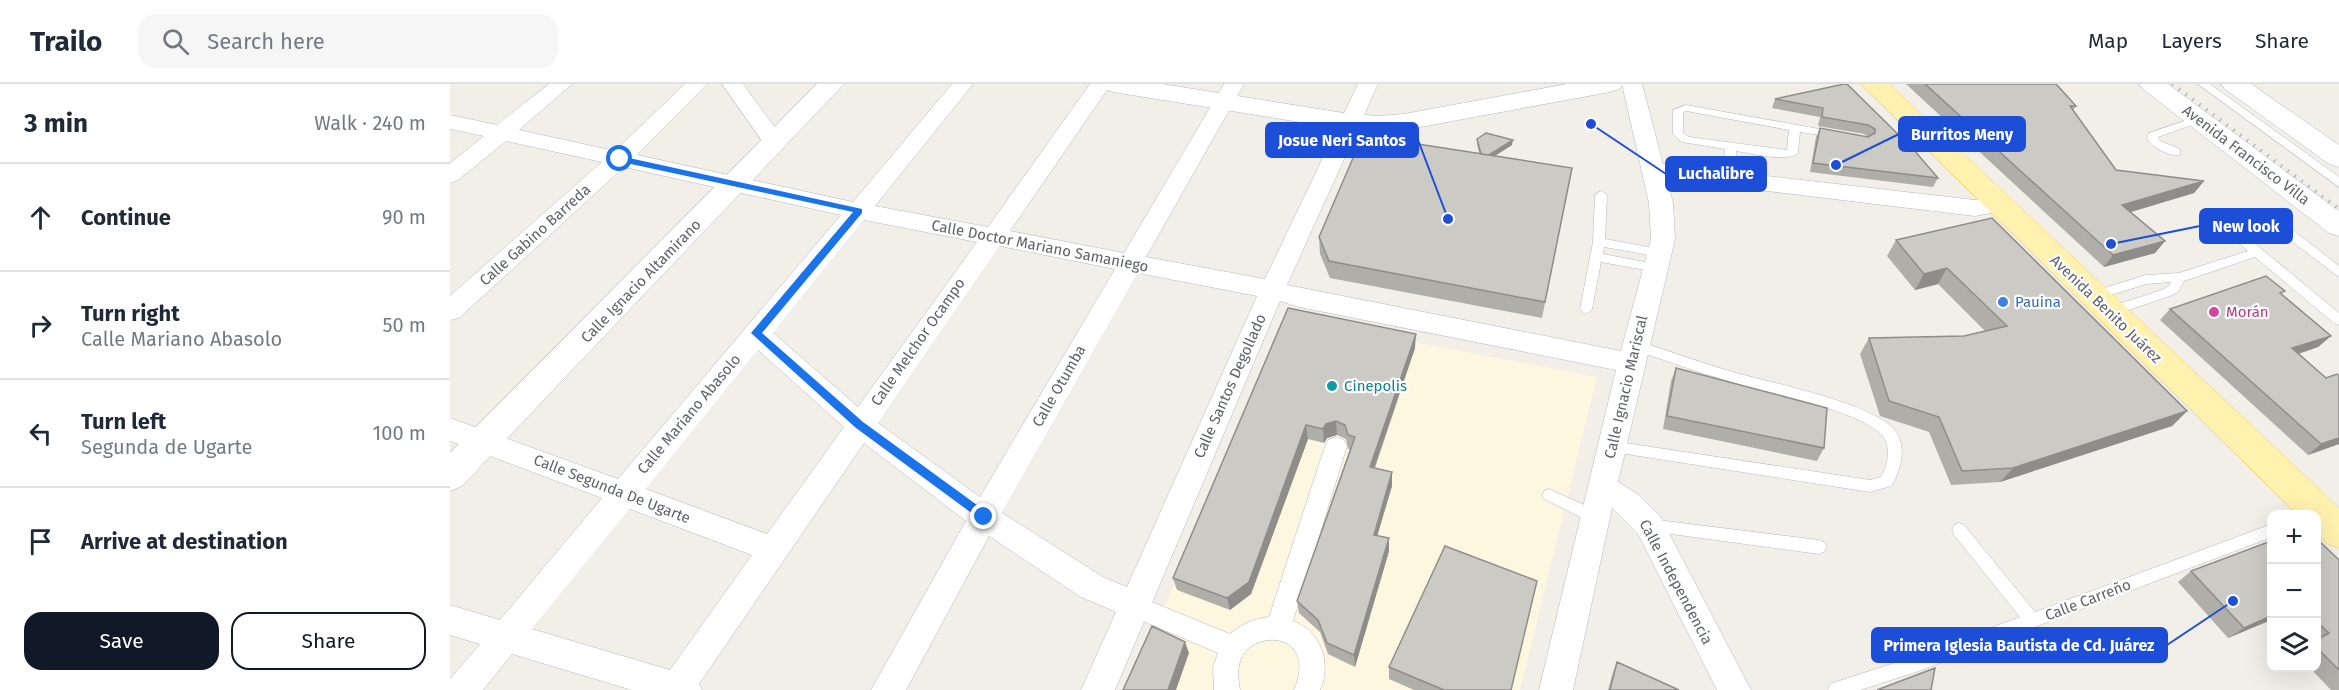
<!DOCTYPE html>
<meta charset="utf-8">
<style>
:root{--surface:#fff;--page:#f6f6f7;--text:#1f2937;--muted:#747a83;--line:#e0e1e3;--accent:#111827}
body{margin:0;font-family:"Fira Sans",sans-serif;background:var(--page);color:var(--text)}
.controls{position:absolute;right:18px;bottom:18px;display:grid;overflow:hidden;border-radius:12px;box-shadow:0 6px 24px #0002}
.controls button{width:54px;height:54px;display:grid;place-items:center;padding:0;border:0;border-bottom:2px solid var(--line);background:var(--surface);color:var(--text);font:30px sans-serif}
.stop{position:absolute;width:18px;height:18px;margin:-14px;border:4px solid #1a73e8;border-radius:50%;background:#fff}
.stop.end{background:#1a73e8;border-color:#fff;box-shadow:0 2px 6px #0008}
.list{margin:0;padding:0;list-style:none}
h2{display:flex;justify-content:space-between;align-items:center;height:78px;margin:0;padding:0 24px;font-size:26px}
h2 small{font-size:20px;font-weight:400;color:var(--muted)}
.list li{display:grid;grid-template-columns:39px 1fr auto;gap:18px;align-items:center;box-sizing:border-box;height:108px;padding:0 24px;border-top:2px solid var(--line)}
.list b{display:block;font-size:22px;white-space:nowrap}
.list p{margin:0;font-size:20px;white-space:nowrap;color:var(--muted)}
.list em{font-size:20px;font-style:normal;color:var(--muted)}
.actions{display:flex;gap:12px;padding:18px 24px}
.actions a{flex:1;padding:14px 0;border:2px solid var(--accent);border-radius:18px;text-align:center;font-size:21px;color:var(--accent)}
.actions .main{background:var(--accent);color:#fff}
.icon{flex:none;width:33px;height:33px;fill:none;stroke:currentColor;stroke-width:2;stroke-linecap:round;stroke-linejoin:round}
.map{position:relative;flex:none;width:1889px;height:606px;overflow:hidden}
header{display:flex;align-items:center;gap:36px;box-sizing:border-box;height:84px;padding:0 30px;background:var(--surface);border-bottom:2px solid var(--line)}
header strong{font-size:28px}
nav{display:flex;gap:33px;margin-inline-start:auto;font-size:21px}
.search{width:420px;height:54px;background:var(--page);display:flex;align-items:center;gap:15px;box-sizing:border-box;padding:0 21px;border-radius:18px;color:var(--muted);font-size:22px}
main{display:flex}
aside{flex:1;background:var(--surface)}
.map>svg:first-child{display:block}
</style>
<header>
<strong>Trailo</strong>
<div class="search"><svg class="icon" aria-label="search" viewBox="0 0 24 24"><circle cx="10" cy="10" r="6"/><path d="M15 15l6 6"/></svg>Search here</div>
<nav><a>Map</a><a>Layers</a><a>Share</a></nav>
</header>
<main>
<aside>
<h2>3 min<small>Walk · 240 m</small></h2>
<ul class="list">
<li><svg class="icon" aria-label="ahead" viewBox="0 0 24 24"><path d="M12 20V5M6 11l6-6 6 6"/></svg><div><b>Continue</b></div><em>90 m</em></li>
<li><svg class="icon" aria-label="right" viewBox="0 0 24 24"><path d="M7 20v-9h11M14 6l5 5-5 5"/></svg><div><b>Turn right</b><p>Calle Mariano Abasolo</p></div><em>50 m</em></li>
<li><svg class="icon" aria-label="left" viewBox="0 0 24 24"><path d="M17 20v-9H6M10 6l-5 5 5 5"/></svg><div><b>Turn left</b><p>Segunda de Ugarte</p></div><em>100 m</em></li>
<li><svg class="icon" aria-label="arrive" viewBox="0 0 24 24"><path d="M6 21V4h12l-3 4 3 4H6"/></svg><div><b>Arrive at destination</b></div></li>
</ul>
<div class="actions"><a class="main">Save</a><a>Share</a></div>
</aside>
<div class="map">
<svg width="1889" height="606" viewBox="0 0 1889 606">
<rect width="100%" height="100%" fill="#f1efe8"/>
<path fill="#fef7e0" d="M838,234L1147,293L1070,606H679Z"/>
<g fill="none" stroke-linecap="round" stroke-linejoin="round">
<defs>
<path id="service" d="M1748,0H1760L1889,93V103Z
M1236,21L1386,48L1391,51L1386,54L1350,48L1348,69C1337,79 1301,69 1286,67L1285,94L1279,98L1273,94L1275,65L1232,58L1223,50V26ZM1236,27L1339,46L1337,66L1239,53L1233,49V28Z
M1749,32L1753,33V37L1708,53L1710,57L1730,65V71C1717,72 1703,64 1697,54L1699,49Z
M1151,107L1157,111L1155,155L1210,165L1216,169L1210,173L1154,163L1153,170L1206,180L1212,184L1206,188L1151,178L1142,225L1136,230L1130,225L1143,158L1145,111Z
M1803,127L1822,130L1889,182V193L1815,137L1803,135L1785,140L1786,144L1889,229V241L1884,239L1805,173L1734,197L1728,208L1720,212L1658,233L1652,228L1653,225L1712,206L1719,202L1721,198L1696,200L1642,217L1636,212L1638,209L1696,191L1729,189L1798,167L1777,149L1772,138L1774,135Z
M1185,256C1219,267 1252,279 1286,289C1323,299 1415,318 1442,343C1458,359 1452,385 1441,402L1420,408L1157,367L1155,363L1157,359L1162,357L1420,396L1431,393C1438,382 1442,360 1431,350C1404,325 1322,310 1285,299C1250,289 1215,276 1180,265L1178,261Z
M1099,405L1152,429L1154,434L1152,439L1147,440L1142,439L1094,415L1092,411L1094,407Z
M1199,435L1369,456L1374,458L1377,463L1374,468L1369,470L1199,447L1194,446L1192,441L1194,436Z
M1509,439L1514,441L1585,528L1822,440V453L1466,588L1410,606H1378L1380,600L1386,598L1466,572L1570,533L1504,451L1502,446L1504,441Z"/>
<path id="pedestrian" d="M886,353L894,356L897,362L843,537C871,547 882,579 870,606H844C870,545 795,543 789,582C787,589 789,599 790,606H764L763,583L768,569L693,537L690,529L693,521L702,518L780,550C790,541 805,534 819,533L875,362L878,356Z"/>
<path id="minor" d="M99,0H122L69,46L165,67L235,0H257L187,71L403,118L502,0H523L425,122L538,143L640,0H661L560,147L674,169L774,0H794L696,173L815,195L908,0H928L837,201L1171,267L1201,155L1199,119L1172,0H1192L1213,80L1525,116L1549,112L1557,114L1561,120L1557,126L1525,132L1217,95L1223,119L1225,155L1168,398L1189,411L1210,432L1301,606H1267L1188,450L1162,424L1123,606H1089L1166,286L849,223L830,217L665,606H631L666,528L631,513L539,452L456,606H421L516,437L414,359L249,600L252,606H182L62,570L33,606H0V595L30,560L0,551V521L50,536L152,414L0,357V334L168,395L391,131L174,83L9,234L0,236V212L152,78L56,57L8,96L0,99V79L34,52L0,45V31L47,41ZM414,136L527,158L408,323L323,249ZM550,162L665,185L530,413L428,339ZM688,189L807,212L677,503L653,493L552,429ZM308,266L394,343L317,450L196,405ZM180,425L302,471L220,586L82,545Z
M272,0H293L336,59L333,64L325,66L317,64Z"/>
<path id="tertiary" d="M367,0H394L12,402L0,407V369Z
M650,0H712L900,30L928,32L954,30L1117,0H1173L1169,5L1160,8L954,46L928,48L900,46L663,8L654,5Z"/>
<path id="secondary" d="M1689,0H1718L1889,127V152L1879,149L1693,5Z
M1771,0H1801L1889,61V83L1879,80L1775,5Z"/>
<path id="primary" d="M1411,0H1439L1889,424V464L1876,459L1866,450V430H1847Z"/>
</defs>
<use href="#service" stroke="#b5b8bc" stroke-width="1"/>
<use href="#pedestrian" stroke="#b5b8bc" stroke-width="1"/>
<use href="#minor" stroke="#b5b8bc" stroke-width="1"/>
<use href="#tertiary" stroke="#b5b8bc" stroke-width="1"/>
<use href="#secondary" stroke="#b6babf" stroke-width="1"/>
<use href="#primary" stroke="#f2c960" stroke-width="1"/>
<use href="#service" fill="#fff" fill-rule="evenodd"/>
<use href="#pedestrian" fill="#fff" fill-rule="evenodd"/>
<use href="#minor" fill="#fff" fill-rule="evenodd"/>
<use href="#tertiary" fill="#fff" fill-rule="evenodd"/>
<use href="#secondary" fill="#fff" fill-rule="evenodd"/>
<use href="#primary" fill="#fff2af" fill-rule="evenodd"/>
<path stroke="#b6b7b8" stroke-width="4" stroke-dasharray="1.5 7" stroke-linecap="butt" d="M1722,0L1889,125"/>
</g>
<path fill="#afaea9" d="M1394,0L1488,94L1483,103L1360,88L1366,53L1370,44L1418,53L1414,50L1368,42L1370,33L1322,24L1325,15Z
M1456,0H1606L1626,22L1623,27L1666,86L1754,97L1744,109L1681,128L1715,157L1705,169L1654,183Z
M1027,55L1062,61L1045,72L1122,84L1092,234L880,194L870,170L869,153L1029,69L1027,60Z
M1542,134L1737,327L1722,342L1550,398L1501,401L1479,348L1430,332L1410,270L1419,254L1514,252L1535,247L1488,200L1465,206L1437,172L1446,156Z
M1832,211L1881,252L1868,263L1848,270L1889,360L1858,371L1710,236L1720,225Z
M838,224L965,264L925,384L942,402L927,451L939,467L905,583L878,570L870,548L849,529L847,517L900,365H898L896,355L887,351L877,354L874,359L858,355L801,510L780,526L727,506L723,494Z
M1226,284L1374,364L1367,377L1213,345L1221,297Z
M1866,454L1889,476V606H1881L1860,584H1866Z
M1821,457V536L1778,554L1728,498L1741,487Z
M1167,578L1229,606H1158L1163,588Z
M939,583L1061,606H964L939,595Z"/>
<path fill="#8f8d8a" d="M1063,56L1062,61L1033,79V75Z
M1754,97L1744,109L1664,133L1672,121Z
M1715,157L1705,169L1654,183L1663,171Z
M1497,184L1488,200L1465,206L1474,190Z
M966,250L965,264L920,396V383Z
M1881,252L1868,263L1830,276L1842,264Z
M1737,327L1722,342L1550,398L1563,384Z
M886,337L887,351L877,354L874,359L873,345L876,340Z
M856,341L858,355L801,510L780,526L777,514Z
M1889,354V360L1858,371L1871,360Z
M942,388V402L924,463V451Z
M939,454V467L905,583L904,571Z
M1821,532V536L1778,554L1794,544Z
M735,558L739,569L726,606H718Z"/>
<path fill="#cccac5" stroke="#8f8d8a" stroke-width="1.5" d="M1394,0H1397L1464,66L1488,94L1363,79L1370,44L1418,53L1425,49V45L1418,41L1372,33L1373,24L1325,15Z
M1475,0H1606L1626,22H1620L1666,86L1754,97L1672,121L1715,157L1663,171Z
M1036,49L1063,56L1039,71L1031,70L1027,55Z
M942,56L1122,84L1095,218L879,177L869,153L906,67Z
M1542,134L1737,327L1563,384L1512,387L1489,333L1439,317L1419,254L1514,252L1557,242L1497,184L1474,190L1446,156Z
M1816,192L1835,207L1830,209L1881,252L1842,264L1876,294L1887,290L1889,292V354L1871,360L1720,225Z
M838,224L966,250L920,383L942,388L924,451L939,454L904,571L877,559L868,536L847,517L905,353L898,351L895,341L886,337L876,340L873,345L856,341L799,498L777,514L723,494Z
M1226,284L1377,324L1374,364L1217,332Z
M1866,454L1889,476V586L1866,563V556L1879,549L1866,537Z
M1821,457V532L1794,544L1741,487Z
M995,462L1087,497L1061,606H994L939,583Z
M702,542L735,558L718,606H673Z
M1167,578L1229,606H1160Z
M1485,584L1481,606H1427Z"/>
<path fill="#1a73e8" d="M170,72L412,125V129L312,249L413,338L538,429V436H531L406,344L301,249L403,128L167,77V73Z"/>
<circle fill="#3f7fe0" stroke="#fff" stroke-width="2" cx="1553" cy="218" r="6"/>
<circle fill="#d1479c" stroke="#fff" stroke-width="2" cx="1764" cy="228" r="6"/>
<circle fill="#0f9aa8" stroke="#fff" stroke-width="2" cx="882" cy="302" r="6"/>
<g text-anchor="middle" stroke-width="4.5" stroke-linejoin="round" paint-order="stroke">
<g font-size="15" fill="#5f6368" stroke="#fff">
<text transform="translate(1796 71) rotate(37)" y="5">Avenida Francisco Villa</text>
<text transform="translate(85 151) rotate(-42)" y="5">Calle Gabino Barreda</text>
<text transform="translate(590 162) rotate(11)" y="5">Calle Doctor Mariano Samaniego</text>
<text transform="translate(191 197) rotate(-46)" y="5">Calle Ignacio Altamirano</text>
<text transform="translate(1656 225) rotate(44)" y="5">Avenida Benito Juárez</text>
<text transform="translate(468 258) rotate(-55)" y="5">Calle Melchor Ocampo</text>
<text transform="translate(609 302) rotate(-60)" y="5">Calle Otumba</text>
<text transform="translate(780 302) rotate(-66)" y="5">Calle Santos Degollado</text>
<text transform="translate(1176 303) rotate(-77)" y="5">Calle Ignacio Mariscal</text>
<text transform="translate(239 330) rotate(-50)" y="5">Calle Mariano Abasolo</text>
<text transform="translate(162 405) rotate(21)" y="5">Calle Segunda De Ugarte</text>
<text transform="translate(1226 498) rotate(62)" y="5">Calle Independencia</text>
<text transform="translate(1638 516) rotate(-21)" y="5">Calle Carreño</text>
</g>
<g font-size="15" fill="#366cbe" stroke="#fff" text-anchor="start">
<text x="1565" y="223">Pauina</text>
</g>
<g font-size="15" fill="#b23c85" stroke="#fff" text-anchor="start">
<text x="1776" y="233">Morán</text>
</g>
<g font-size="15" fill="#0d838f" stroke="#fff" text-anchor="start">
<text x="894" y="307">Cinepolis</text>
</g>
</g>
<path fill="none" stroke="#1d4ed8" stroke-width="2" d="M1386 81L1449 50M998 135L968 56M1141 40L1216 90M1661 160L1750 142M1783 517L1717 561"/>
<g fill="#1d4ed8" stroke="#fff" stroke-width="2">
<circle cx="1386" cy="81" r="6"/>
<circle cx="998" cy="135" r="6"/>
<circle cx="1141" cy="40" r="6"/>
<circle cx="1661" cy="160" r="6"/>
<circle cx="1783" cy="517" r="6"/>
</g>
<g fill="#1d4ed8" stroke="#1d4ed8" stroke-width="2">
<rect x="1449" y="33" width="126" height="34" rx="6"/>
<rect x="816" y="39" width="152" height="34" rx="6"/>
<rect x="1216" y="73" width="100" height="34" rx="6"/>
<rect x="1750" y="125" width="92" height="34" rx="6"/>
<rect x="1422" y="544" width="295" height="34" rx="6"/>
</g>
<g font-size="16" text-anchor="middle" font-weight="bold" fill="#fff">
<text x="1512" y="56">Burritos Meny</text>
<text x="892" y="62">Josue Neri Santos</text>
<text x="1266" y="95">Luchalibre</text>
<text x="1796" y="148">New look</text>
<text x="1569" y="567">Primera Iglesia Bautista de Cd. Juárez</text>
</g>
</svg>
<div class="controls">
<button>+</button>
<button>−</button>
<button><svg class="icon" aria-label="layers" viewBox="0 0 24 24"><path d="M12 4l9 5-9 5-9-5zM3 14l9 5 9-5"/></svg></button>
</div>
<div class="stop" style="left:170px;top:75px"></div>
<div class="stop end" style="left:534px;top:433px"></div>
</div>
</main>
